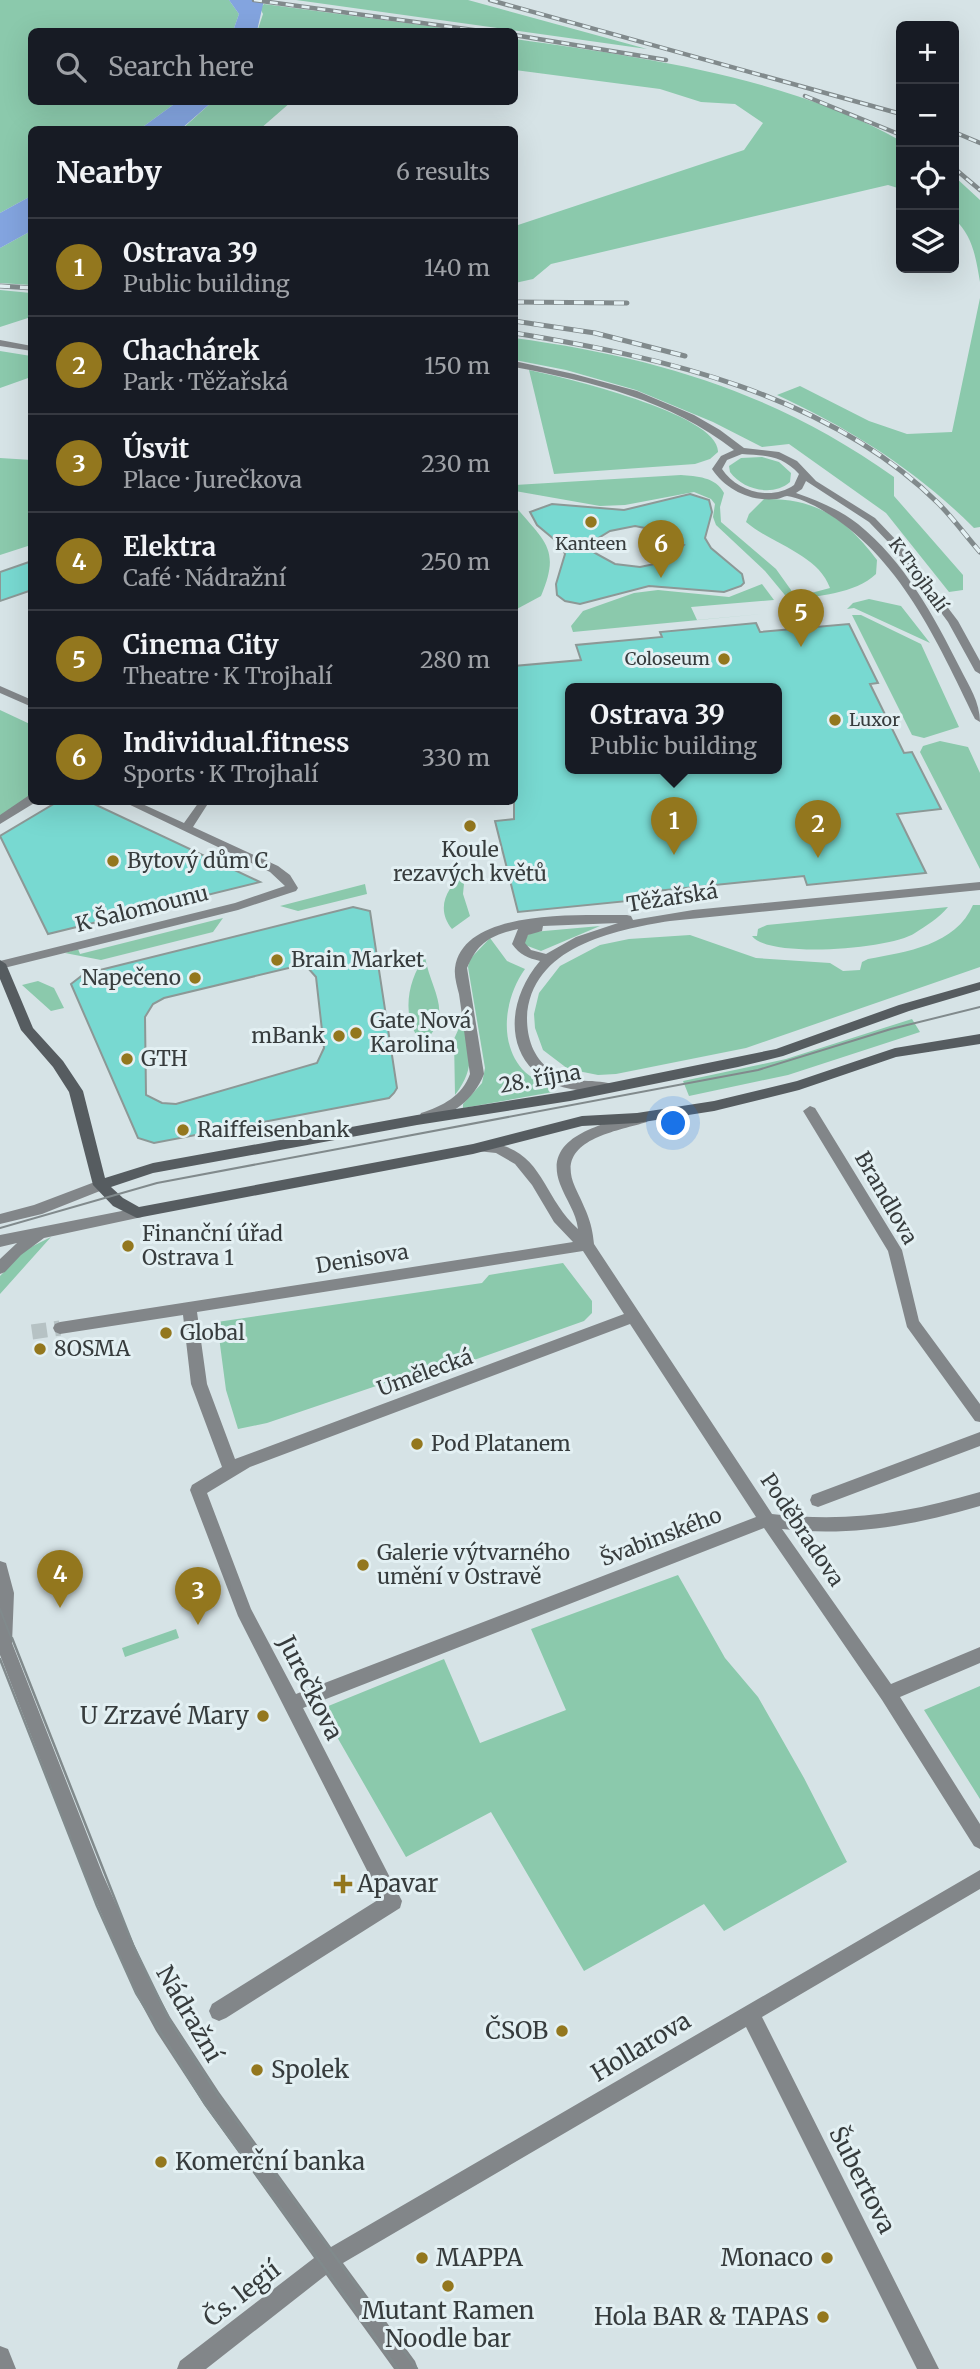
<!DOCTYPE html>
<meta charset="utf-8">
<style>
:root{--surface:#171b24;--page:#242831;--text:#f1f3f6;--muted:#9ea1a6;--line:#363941;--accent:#93771e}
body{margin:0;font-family:Merriweather,serif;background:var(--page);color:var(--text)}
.controls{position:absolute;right:21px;top:21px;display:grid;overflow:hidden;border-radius:10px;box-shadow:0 7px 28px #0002}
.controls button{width:63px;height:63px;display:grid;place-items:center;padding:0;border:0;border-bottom:2px solid var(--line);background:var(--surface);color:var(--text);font:35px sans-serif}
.you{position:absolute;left:674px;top:1124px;width:24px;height:24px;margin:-18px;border:5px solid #fff;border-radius:50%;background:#1a73e8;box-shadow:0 0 0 10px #1a73e833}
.badge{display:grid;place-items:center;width:46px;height:46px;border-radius:50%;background:var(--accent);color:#fff;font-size:23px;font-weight:700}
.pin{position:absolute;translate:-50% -58px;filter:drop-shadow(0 2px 4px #0008)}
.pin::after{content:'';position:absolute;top:37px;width:24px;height:21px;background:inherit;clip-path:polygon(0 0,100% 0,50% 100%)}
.popup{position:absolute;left:565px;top:683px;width:217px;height:91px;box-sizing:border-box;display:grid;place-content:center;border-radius:10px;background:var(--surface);filter:drop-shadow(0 2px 5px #0005);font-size:23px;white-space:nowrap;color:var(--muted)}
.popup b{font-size:26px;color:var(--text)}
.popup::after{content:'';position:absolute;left:50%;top:100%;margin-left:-14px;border:14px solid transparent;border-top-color:var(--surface)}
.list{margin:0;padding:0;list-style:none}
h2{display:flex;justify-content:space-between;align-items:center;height:91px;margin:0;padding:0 28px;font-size:30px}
h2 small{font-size:23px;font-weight:400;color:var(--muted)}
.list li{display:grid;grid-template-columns:46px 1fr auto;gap:21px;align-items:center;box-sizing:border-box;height:98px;padding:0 28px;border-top:2px solid var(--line)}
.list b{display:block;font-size:26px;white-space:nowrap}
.list p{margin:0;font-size:23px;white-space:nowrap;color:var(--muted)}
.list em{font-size:23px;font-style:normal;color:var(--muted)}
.icon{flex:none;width:38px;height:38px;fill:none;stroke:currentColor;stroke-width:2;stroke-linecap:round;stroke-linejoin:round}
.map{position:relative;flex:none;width:980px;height:2369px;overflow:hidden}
.search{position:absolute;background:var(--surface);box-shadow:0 7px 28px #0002;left:28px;top:28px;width:490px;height:77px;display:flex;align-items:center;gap:18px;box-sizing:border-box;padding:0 24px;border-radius:10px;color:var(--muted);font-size:26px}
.panel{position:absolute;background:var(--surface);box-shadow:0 7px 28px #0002;left:28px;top:126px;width:490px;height:679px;border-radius:10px}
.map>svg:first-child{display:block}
</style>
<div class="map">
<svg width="980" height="2369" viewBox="0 0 980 2369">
<rect width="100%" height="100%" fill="#d6e3e6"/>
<path fill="#8bc9ac" d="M0,0H229L239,14L233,31L32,32V102H177L140,129L32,130L31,196L0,213Z
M296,0H468L647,49Z
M264,4L466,31L257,32L263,14L260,8Z
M515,39C641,57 788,77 901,141V189L888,185L551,264L533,279L515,283V226L744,150L763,123L735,104L701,102L660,89L515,70Z
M212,102H291L260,129L181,130Z
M954,176L980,200V282C976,259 973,235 954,219Z
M31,231V285L0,283V248Z
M0,290L31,293V317L0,327Z
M980,298V527L974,528C916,470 851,429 777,395L800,386L869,421L907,434L952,432Z
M514,338C656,357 776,393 894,477V496L963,575V590L949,592L886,513L789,444L762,447L713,422L636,390L566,370L515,360Z
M0,351L31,356V377L0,388Z
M529,370C562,377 720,414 718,452L710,459L695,464L554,474Z
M762,457L779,462L791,473L790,482C773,497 743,490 730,472L729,466L741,458Z
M0,458L32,460L31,545L0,555Z
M681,475C696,476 716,477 724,493L720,507L721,522L776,569L796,597L830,588C818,554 771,544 746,522L749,514L764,499C817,498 846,519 877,560L876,574C855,594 817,596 789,600L765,571L716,525L713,517L715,504L711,499L694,492L625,505L600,506L515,491V485Z
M515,506C545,542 561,549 541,596L515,610Z
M762,584L774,600L691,607L697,620L835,607L573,632L571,626L583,611L634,593L658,590L729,597Z
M869,599L901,606L930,643L854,608L847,609L853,603Z
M852,615H861L921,644L959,727L924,738L912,735Z
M0,710L32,725L31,799L0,820Z
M940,741L968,747L980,773V869L920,752L923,746Z
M465,873L463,894L470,916L452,929C435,908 447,887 465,873Z
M365,884L367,894L298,911L280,906Z
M973,905H980V967L746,1048L616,1074L598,1075L568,1069L543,1050L535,1028L534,1014L539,993L560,966L600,945L629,939L690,935L756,958L830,963L843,971L860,970L862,962L868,959C906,952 956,945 973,905Z
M948,907C939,918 926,926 915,933C892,949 769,959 752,936H757L758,929L767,925Z
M223,918L213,932L101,960L65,953L78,949L80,954Z
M600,926L541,951L525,945V937L533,932Z
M490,938L507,961L525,969C505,997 498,1041 522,1069C531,1079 544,1083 553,1092L463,1108V1104L482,1083L485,1068L468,967L470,959Z
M425,957C431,992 455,1013 423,1043C400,1021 407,980 425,957Z
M38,981L54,988L64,1008L51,1011L22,985Z
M464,1017C469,1051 477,1066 455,1095L454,1039Z
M912,1019L920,1032L788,1075L689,1096L683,1081L786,1059Z
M51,1237L0,1294V1276L25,1250Z
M563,1263L592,1301V1313L584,1321L457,1366L441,1364L267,1423L238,1429L226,1390L217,1322L482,1283L489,1275Z
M678,1575L725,1658L758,1697L804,1778L847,1862L724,1931L704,1904L584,1971L491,1812L406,1857L321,1709L444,1659L480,1743L566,1710L531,1629Z
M176,1629L179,1638L125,1657L122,1648Z
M980,1686V1799L924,1710Z"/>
<path fill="#83a4df" d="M229,0H264L257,31H233L239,14Z
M177,102H212L181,129H140Z
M31,196V231L0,248V213Z"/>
<path fill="#78d9d1" stroke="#8c9896" stroke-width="2" fill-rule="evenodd" d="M690,494L709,500L712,512L705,538L711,548L742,574L744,583L741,586L724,592L649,586L580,604L565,601L557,595L556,584L565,554L561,545L537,525L530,512L552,504L624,510ZM635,526L660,531L684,545L664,562L640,567L615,564L584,547L610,531Z
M32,561V590L0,601V572Z
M756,623L760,632L849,624L878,683L870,684L904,753L912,752L941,809L897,814L926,873L807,885L804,876L645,892L648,899L518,912L495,821L514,819V666L581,660L576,645L662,637L660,632ZM571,689H777V769H571Z
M57,802H90L260,882L48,934L0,836Z
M353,907L370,911L397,1088L394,1093L389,1098L154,1143L138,1138L71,984L84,974ZM297,966L308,968L316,977L324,1048L317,1063L176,1104L162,1103L146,1095L145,1017L153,1004L164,998Z"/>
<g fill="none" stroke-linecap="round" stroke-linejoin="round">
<path stroke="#b6c2c4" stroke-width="15" stroke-dasharray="15 8" stroke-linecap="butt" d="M32,1332L60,1328"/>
<path fill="#828689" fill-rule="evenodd" d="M0,340L32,346V351L0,346Z
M514,361L574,374L637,391L694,415L720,430L744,448L779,452L797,461L816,481L875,518L898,542L958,621L980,661V674L975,671L948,622L892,546L869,522L806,481L802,489L796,493C818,501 839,509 858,524C904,561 934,616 960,668C969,686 980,702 980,722L975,719C937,641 900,556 822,510C814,505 797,497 787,496C784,496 780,499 777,499C751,502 726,490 712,469L721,456L734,450C670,400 593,382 514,367ZM742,454C767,456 781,455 799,474L794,485C772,501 737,492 722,469L727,460Z
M0,686L32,700V707L0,693Z
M28,796H32V802H36L0,824V815Z
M124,802H138L184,823L199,802H209L193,827L278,866L290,875L298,888L296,891L238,910L0,969V961L235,903L285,886L270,872Z
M980,882V890L670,921C614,930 530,947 527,1018C527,1038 533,1057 550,1070C569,1085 591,1078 612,1084L614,1087C607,1094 598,1091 588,1091C511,1088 494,1015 540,961C528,958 520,955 512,944L518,929C491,935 478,942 467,968L484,1074C473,1101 453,1114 426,1122L419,1117L421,1113C443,1106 462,1096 470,1074C466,1047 463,1021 459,994C457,986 454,976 455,968C463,907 584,916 627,915L631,916L633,920L693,910ZM618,923L576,937L546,954L531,950L525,943L528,935L542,931L543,926Z
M810,1106L815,1108L902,1250L919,1321L980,1404V1422L975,1421L907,1327L888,1251L803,1111Z
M642,1113L647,1114L649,1118L647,1122C614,1132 554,1140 575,1187C585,1209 592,1220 594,1244L772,1514C847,1523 908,1513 980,1492V1506C915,1525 851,1537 782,1529L891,1684L980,1647V1663L900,1697L980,1824V1849L974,1846L882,1700L764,1528L303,1708L402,1901L400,1908L226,2018L219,2021L212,2018L209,2011L212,2004L381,1898L238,1616L190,1490L192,1485L222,1467L191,1384L183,1315L60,1334L55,1332L53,1328L55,1324L60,1322L573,1242L554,1222L532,1185L515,1164L496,1153L477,1151L475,1147L482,1142C544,1146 540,1195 578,1229C576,1212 566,1200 560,1184C541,1134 608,1123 642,1113ZM583,1251L624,1314L235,1459L207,1384L197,1312ZM630,1324L756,1517L296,1694L251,1609L207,1493L250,1467Z
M100,1180L107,1185L105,1189L42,1214L0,1224V1214L34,1205Z
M137,1208L142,1209L144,1213L142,1217L44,1238L21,1255L5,1272L0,1274V1259L17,1243L0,1247V1235Z
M980,1432V1446L818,1507L812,1505L810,1500L812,1495Z
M0,1561L6,1563L14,1593L12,1643L103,1875L150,1980L170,2017L219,2092L331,2247L980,1870V1889L762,2017L939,2369H917L746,2027L343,2263L415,2361L418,2369H394L326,2275L206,2369H177L180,2361L314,2258L205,2106L156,2031L136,1994L86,1878L0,1655Z
M0,2346L8,2349L16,2369H0Z"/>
<path fill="#565c60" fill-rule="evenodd" d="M0,960L6,964L33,1028L63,1061L83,1091L105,1178L153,1163L417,1115L570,1091L776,1049L899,1005L980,982V990L909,1011L783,1056L738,1067L570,1101L417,1125L153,1173L111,1187L123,1198L139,1207L473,1144L582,1116L637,1113L714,1101L797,1081L895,1048L980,1034V1044L896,1057L799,1090L714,1111L637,1123L582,1126L473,1154L137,1218L113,1206L93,1185L69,1092L53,1067L21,1030L0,979Z"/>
<path stroke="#818a8c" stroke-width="2" d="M0,1228L157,1183L758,1070L891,1029L980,1007
M0,1609L12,1640"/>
<path stroke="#818a8c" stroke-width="2.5" d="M12,1638L133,1945L169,2019L218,2095L417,2369
M0,1659L97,1906L136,1993L205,2104L398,2369"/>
<defs>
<path id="rail-far1" d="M254,0L488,32
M490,0L901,114
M514,35L666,60
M805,96L901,135
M954,132L980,143
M954,168L980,190"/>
<path id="rail" d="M0,286L32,288
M514,302L627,303
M514,321L595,333L685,356
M514,333C662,357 827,394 938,503C953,518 966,536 980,552"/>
</defs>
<use href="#rail-far1" stroke="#818a8c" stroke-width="4.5"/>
<use href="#rail" stroke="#818a8c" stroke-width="5"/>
<use href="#rail-far1" stroke="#e3f0f3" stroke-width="2.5" stroke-dasharray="8" stroke-linecap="butt"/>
<use href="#rail" stroke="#e3f0f3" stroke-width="3.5" stroke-dasharray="10" stroke-linecap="butt"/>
</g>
<g fill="#93771e" stroke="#e3f0f3" stroke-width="2.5">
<circle cx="591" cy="522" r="7"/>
<circle cx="724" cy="659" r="7"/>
<circle cx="835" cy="720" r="7"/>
<circle cx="470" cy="826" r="7"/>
<circle cx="113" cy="861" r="7"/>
<circle cx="277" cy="960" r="7"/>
<circle cx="195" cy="978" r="7"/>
<circle cx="356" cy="1033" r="7"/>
<circle cx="339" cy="1036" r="7"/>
<circle cx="127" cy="1059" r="7"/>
<circle cx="183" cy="1130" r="7"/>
<circle cx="128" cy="1246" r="7"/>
<circle cx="166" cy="1333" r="7"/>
<circle cx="40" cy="1349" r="7"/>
<circle cx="417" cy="1444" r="7"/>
<circle cx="363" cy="1565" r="7"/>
<circle cx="263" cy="1716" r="7"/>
<path d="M339.5 1873.5h7v7h7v7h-7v7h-7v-7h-7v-7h7z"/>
<circle cx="562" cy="2031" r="7"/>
<circle cx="257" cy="2070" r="7"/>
<circle cx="161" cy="2162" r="7"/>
<circle cx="422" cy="2258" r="7"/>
<circle cx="827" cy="2258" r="7"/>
<circle cx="448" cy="2286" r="7"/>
<circle cx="823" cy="2317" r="7"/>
</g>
<g text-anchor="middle" stroke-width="6" stroke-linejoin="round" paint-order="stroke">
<g font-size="18" fill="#373c3d" stroke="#e3f0f3">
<text x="591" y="550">Kanteen</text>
<text x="710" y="665" text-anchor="end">Coloseum</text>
<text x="849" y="726" text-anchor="start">Luxor</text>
</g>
<g font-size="18" fill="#373c3d" stroke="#e3f0f3">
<text transform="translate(918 575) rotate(54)" y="6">K Trojhalí</text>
</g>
<g font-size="21" fill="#373c3d" stroke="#e3f0f3" text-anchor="start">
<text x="470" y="857" text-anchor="middle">Koule<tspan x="470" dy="24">rezavých květů</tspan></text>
<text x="127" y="868">Bytový dům C</text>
<text x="291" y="967">Brain Market</text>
<text x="181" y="985" text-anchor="end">Napečeno</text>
<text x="370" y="1028">Gate Nová<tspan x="370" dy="24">Karolina</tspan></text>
<text x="325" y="1043" text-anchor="end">mBank</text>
<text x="141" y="1066">GTH</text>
<text x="197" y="1137">Raiffeisenbank</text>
<text x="142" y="1241">Finanční úřad<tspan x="142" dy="24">Ostrava 1</tspan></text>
<text x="180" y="1340">Global</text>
<text x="54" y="1356">8OSMA</text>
<text x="431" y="1451">Pod Platanem</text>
<text x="377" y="1560">Galerie výtvarného<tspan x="377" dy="24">umění v Ostravě</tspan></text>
</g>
<g font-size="21" fill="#373c3d" stroke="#e3f0f3">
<text transform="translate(672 898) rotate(-9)" y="7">Těžařská</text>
<text transform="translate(142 909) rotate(-14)" y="7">K Šalomounu</text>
<text transform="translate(540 1079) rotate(-10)" y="7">28. října</text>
<text transform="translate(886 1198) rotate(60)" y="7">Brandlova</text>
<text transform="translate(362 1259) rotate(-9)" y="7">Denisova</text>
<text transform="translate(425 1373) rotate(-20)" y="7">Umělecká</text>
<text transform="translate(802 1530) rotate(56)" y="7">Poděbradova</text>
<text transform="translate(661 1537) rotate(-21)" y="7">Švabinského</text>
</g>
<g font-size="24" fill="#373c3d" stroke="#e3f0f3">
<text transform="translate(310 1688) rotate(63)" y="8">Jurečkova</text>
<text transform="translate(189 2014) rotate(60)" y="8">Nádražní</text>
<text transform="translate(641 2047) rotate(-31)" y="8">Hollarova</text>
<text transform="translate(862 2180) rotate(63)" y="8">Šubertova</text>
<text transform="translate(242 2294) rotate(-38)" y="8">Čs. legií</text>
</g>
<g font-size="24" fill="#373c3d" stroke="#e3f0f3" text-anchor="end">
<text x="249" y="1724">U Zrzavé Mary</text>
<text x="357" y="1892" text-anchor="start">Apavar</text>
<text x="548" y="2039">ČSOB</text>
<text x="271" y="2078" text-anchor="start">Spolek</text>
<text x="175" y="2170" text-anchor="start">Komerční banka</text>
<text x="436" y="2266" text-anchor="start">MAPPA</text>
<text x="813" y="2266">Monaco</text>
<text x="448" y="2319" text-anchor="middle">Mutant Ramen<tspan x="448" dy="28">Noodle bar</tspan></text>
<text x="809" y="2325">Hola BAR &amp; TAPAS</text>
</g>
</g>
</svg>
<div class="controls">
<button>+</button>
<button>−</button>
<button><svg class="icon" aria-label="locate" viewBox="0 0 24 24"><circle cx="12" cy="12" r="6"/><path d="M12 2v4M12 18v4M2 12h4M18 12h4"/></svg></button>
<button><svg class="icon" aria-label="layers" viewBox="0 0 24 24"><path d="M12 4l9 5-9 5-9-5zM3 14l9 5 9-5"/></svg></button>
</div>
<div class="you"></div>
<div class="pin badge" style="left:674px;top:855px">1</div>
<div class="popup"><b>Ostrava 39</b>Public building</div>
<div class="pin badge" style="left:818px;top:858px">2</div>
<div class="pin badge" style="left:198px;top:1625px">3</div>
<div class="pin badge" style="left:60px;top:1608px">4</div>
<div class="pin badge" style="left:801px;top:647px">5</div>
<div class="pin badge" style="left:661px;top:578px">6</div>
<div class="search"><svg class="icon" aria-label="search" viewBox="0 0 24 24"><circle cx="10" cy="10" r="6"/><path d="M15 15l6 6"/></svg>Search here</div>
<section class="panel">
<h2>Nearby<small>6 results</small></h2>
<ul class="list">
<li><span class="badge">1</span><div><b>Ostrava 39</b><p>Public building</p></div><em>140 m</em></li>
<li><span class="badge">2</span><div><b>Chachárek</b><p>Park · Těžařská</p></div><em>150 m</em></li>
<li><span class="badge">3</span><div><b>Úsvit</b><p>Place · Jurečkova</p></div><em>230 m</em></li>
<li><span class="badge">4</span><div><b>Elektra</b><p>Café · Nádražní</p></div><em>250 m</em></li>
<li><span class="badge">5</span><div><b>Cinema City</b><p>Theatre · K Trojhalí</p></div><em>280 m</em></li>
<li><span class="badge">6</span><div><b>Individual.fitness</b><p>Sports · K Trojhalí</p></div><em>330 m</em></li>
</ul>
</section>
</div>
